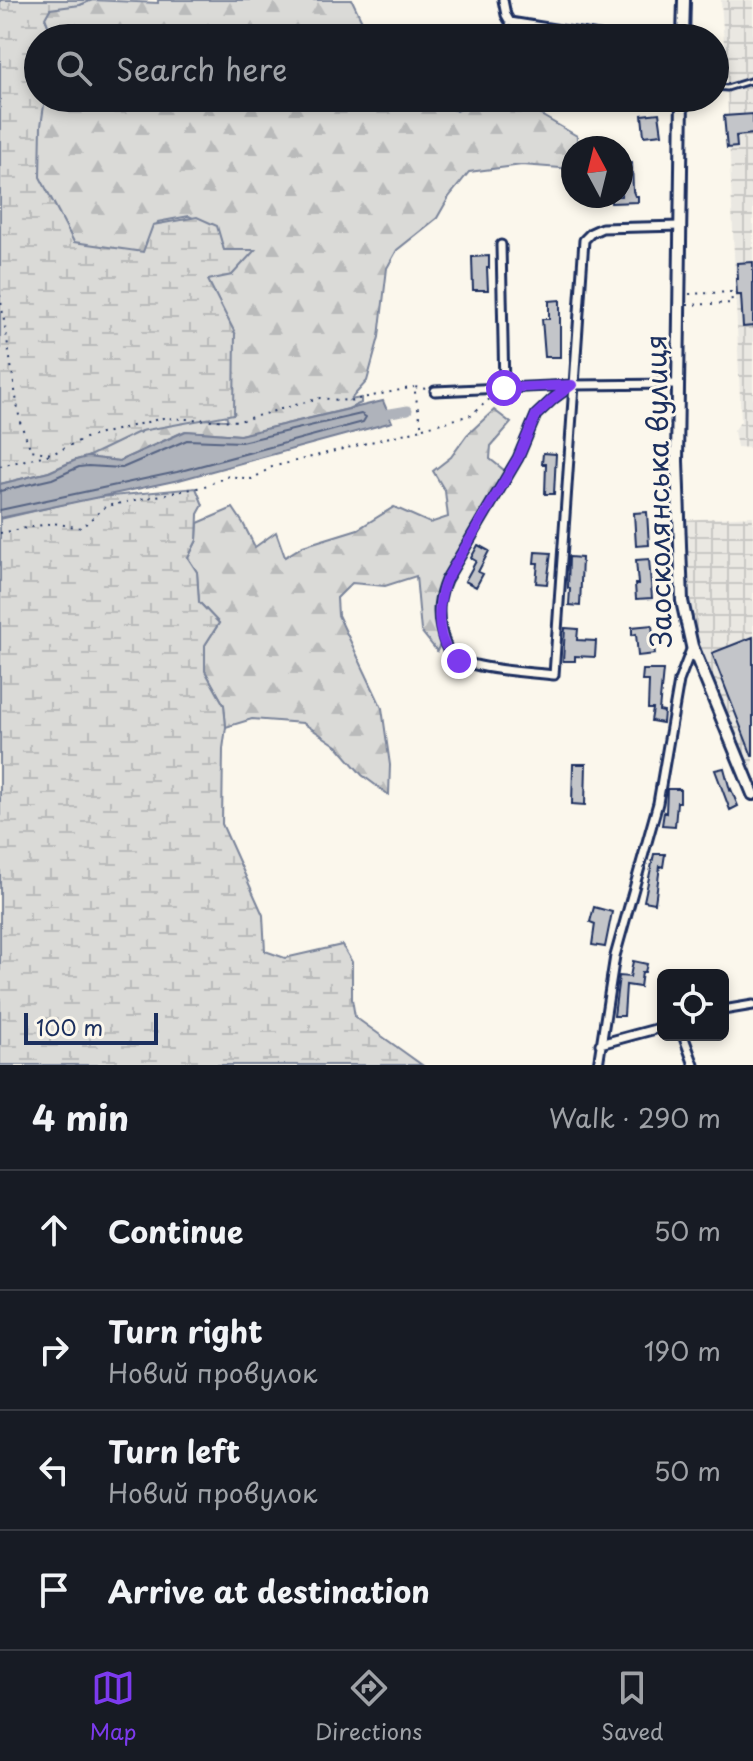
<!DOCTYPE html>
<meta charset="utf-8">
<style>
:root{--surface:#171b24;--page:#20242c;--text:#f1f3f6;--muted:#9ea1a6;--line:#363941;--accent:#7c3aed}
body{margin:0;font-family:"Playpen Sans",sans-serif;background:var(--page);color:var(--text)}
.controls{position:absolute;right:24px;bottom:24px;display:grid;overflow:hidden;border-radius:12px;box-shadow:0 4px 12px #0003}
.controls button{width:72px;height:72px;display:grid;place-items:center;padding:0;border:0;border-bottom:2px solid var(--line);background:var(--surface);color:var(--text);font:40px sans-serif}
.compass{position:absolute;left:561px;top:136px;width:72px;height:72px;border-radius:50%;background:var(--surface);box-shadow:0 4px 12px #0003;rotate:353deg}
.scale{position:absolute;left:24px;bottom:20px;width:134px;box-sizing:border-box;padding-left:8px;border:4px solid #1b2f5e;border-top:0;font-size:22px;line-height:28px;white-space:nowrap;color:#1b2f5e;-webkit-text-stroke:6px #fbf7ec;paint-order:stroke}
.stop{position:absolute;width:24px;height:24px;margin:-18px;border:6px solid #7c3aed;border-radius:50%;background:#fff}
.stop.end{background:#7c3aed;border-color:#fff;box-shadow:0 2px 8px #0008}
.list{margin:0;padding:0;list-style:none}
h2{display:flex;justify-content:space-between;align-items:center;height:104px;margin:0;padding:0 32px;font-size:34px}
h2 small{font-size:26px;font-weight:400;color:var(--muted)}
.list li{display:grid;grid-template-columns:52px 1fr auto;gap:24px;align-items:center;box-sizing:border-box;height:120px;padding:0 32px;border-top:2px solid var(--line)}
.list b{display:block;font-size:30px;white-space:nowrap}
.list p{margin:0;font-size:26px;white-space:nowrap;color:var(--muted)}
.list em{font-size:26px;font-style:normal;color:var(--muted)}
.icon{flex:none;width:44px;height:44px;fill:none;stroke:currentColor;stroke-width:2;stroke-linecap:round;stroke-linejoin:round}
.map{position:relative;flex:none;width:753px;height:1065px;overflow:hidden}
.search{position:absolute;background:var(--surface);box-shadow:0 4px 12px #0003;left:24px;right:24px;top:24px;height:88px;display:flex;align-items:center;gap:20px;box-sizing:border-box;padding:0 28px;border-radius:44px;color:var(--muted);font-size:30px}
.sheet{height:584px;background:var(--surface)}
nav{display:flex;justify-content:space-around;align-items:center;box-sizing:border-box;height:112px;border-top:2px solid var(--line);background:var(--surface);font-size:22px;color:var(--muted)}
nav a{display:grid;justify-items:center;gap:4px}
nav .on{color:var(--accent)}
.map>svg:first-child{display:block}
</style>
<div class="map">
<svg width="753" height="1065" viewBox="0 0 753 1065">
<defs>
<pattern id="industrial-grid" width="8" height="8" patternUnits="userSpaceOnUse" patternTransform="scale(2)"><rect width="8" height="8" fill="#eae8e2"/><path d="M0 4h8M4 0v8" fill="none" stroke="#c8c7c4"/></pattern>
<pattern id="forest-firs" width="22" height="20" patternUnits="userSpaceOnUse" patternTransform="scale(2)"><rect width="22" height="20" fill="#dadad7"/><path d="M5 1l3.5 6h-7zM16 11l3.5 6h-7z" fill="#babbbb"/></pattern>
<pattern id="wetland-marsh" width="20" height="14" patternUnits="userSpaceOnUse" patternTransform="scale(2)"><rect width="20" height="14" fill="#dadad7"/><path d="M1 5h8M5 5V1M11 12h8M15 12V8" fill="none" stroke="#babbbb"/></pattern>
</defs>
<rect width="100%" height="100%" fill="#fbf7ec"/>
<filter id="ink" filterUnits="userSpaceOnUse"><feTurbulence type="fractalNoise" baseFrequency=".0125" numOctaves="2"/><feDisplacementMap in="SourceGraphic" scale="16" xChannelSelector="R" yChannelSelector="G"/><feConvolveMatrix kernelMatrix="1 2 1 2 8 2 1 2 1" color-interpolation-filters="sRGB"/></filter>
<g filter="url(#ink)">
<path fill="url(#industrial-grid)" d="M721,0H753V448L737,447L734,431L741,421L727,88Z
M753,516V788L692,646L687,612L681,520Z"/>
<path fill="url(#forest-firs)" stroke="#7a849a" stroke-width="2" d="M59,0L80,5L92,0L158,3V0H352L370,38H53L44,15Z
M43,98H437L439,104L457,111L481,98H517L539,114L577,136V148H573V169L522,165L469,172L449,197L437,218L397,250L387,268L379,337L367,381L350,400L361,398V403L348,409L240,435L185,431L119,461L93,458L79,454L136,425L139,433L163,418L228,420L220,402L204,310L213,228L189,216L158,222L147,251L108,261L73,242L40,192L38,122Z
M494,410L511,423L491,446L490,459L509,474L446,580L439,609L443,637L437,651L421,631L416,576L385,586L352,583L337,598L338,615L382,708L390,765L389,795L362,775L337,746L303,723L252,719L226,727L224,705L205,671V645L219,623L199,602L197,572L188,558L197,540L198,523L233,508L243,523L255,547L276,532L285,557L303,546L358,529L394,507L430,523L448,517L445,491L433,471L451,457L467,435Z"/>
<path fill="url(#wetland-marsh)" stroke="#7a849a" stroke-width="2" d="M0,0H92L80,5L50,9L45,18L53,38H38V98H45L41,126L40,177L74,242L143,252L153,225L197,217L217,226L224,250H255L232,275L208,280L235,333L234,414L141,431L87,457L73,461L49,472L0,484Z
M196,488L203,505L198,514L197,540L188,558L197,572L199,602L219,623L205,645V671L224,705L226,727L223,749L222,824L263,915L265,951L285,958L342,945L352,962V999L355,1017L422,1065H0V519L90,498Z"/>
<path fill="#afb3bb" stroke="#747e96" stroke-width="2" d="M383,401L392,422L179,480L0,518V484L49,472L76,460L87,457L119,461L186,431L240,435Z"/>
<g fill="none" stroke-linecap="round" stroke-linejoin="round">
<path stroke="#566483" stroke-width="2" d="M0,491L52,479L79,467L88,466L122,468L187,440L241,442L361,414L366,417L363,422L177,472L0,510"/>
<path stroke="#afb3bb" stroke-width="9" d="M379,415L408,410"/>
</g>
<path fill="#c3c5c9" stroke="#1b2f5e" stroke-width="2" d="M659,113L662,134L644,136L642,115Z
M753,114V134L736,136L737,147L727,148L724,116Z
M632,163L633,191L635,196H638V202L611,203L610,196H621V164Z
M489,256V268H487L488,290H473L472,257Z
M753,262V326L743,327L741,295H737L736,279H738L737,263Z
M560,300V357H545L542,319H549V301Z
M543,453L556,454L554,494H545L546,464H542Z
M647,512L649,545L636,546L634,513Z
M478,545L489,551L478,572L483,574L476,587L465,581L476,561L471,558Z
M535,552L551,553L547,584L536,583L538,563H534Z
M569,557L582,558L580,606L569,605L570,589L568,588Z
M649,559L652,598L636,599L635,584H638L636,560Z
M652,625L655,654L638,656L636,634L632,635V627Z
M565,628L578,629L577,640L596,641L595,657L575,656V661H563Z
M753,637V756H752L712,653Z
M643,670H663L659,711L664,712L663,723L651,721L653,709H648L649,681H642Z
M573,764H586L585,805L572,804Z
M724,768L730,790L731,789L738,806L730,810L715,770Z
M667,789H680V802H677L675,826L662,825L664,812L666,813Z
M654,854H665L663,867L660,866L655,903L644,901Z
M594,907L612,912L605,947L592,945L595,924L590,922Z
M633,961L647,964L645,972H642L640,987L626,985L624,1016H614L619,976L630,977Z"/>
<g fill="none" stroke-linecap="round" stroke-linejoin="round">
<defs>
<path id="lane" d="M715,87L727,88L753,80"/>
<path id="street" d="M503,0L506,15L510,22L611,38
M501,245L504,388
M572,385L553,399L536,415L518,458L446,580C439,597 437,611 441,629C443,637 445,647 450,653C464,670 531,672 554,675L584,240L591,233L602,228L680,226
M435,391L572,385L678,384
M723,1010L753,1005
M683,1035L694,1065
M600,1044L663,1027
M598,1065L615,956L658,803L679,681L692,647"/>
<path id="secondary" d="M683,38L684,0
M682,98L677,461L682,601L692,646L753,794"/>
</defs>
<use href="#lane" stroke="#1b2f5e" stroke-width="9"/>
<use href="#street" stroke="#1b2f5e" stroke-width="13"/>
<use href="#secondary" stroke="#1b2f5e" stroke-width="16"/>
<path stroke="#1b2f5e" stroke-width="2" stroke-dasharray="2 6" stroke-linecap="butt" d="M0,295L20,422L31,450L52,454L85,438L163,418L239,421L320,398L349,401L414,387
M687,305L732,303L731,292L689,294
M423,428L471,415L492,397
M0,466L51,454
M0,533L53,523L81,528L106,506L202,487L229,476L252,479L272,467L422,429L414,387L426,389"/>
<use href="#lane" stroke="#fbf7ec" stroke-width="3"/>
<use href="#street" stroke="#fbf7ec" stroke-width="7"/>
<use href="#secondary" stroke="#fbf7ec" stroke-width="10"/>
</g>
</g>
<g fill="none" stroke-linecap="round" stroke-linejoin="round" filter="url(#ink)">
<path stroke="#7c3aed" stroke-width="10" d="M459,661C456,658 451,656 449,652C435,633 438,600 446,580L518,458L536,415L553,399L572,385L504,388"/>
</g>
<g text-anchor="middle" stroke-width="6" stroke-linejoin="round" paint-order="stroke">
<g font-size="28" fill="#1b2f5e" stroke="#fbf7ec">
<text transform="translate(659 491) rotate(-91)" y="10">Заосколянська вулиця</text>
</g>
</g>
</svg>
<div class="controls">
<button><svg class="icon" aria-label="locate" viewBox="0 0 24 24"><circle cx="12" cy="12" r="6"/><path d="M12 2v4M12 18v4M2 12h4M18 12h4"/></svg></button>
</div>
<svg class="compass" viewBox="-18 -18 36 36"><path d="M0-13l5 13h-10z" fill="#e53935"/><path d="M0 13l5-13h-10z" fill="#9ea1a6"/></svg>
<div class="scale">100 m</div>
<div class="stop" style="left:504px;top:388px"></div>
<div class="stop end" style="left:459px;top:661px"></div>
<div class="search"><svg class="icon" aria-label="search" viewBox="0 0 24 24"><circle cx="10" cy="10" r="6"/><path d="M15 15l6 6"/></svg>Search here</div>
</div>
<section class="sheet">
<h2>4 min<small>Walk · 290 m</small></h2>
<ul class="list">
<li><svg class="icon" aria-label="ahead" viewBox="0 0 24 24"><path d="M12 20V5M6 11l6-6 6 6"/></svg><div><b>Continue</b></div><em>50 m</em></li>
<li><svg class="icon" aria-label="right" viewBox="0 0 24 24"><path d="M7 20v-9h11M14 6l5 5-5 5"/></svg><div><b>Turn right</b><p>Новий провулок</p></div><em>190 m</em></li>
<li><svg class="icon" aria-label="left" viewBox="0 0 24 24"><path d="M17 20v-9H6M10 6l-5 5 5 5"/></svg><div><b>Turn left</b><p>Новий провулок</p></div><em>50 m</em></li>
<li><svg class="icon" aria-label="arrive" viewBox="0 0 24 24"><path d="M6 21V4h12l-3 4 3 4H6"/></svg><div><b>Arrive at destination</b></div></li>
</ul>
</section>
<nav>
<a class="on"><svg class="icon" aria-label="map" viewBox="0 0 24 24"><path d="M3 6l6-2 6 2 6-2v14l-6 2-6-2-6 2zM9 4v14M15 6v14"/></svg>Map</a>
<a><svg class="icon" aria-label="directions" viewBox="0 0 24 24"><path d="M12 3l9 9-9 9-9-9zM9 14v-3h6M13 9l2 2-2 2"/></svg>Directions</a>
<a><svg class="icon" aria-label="saved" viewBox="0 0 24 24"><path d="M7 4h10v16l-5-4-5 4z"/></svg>Saved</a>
</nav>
